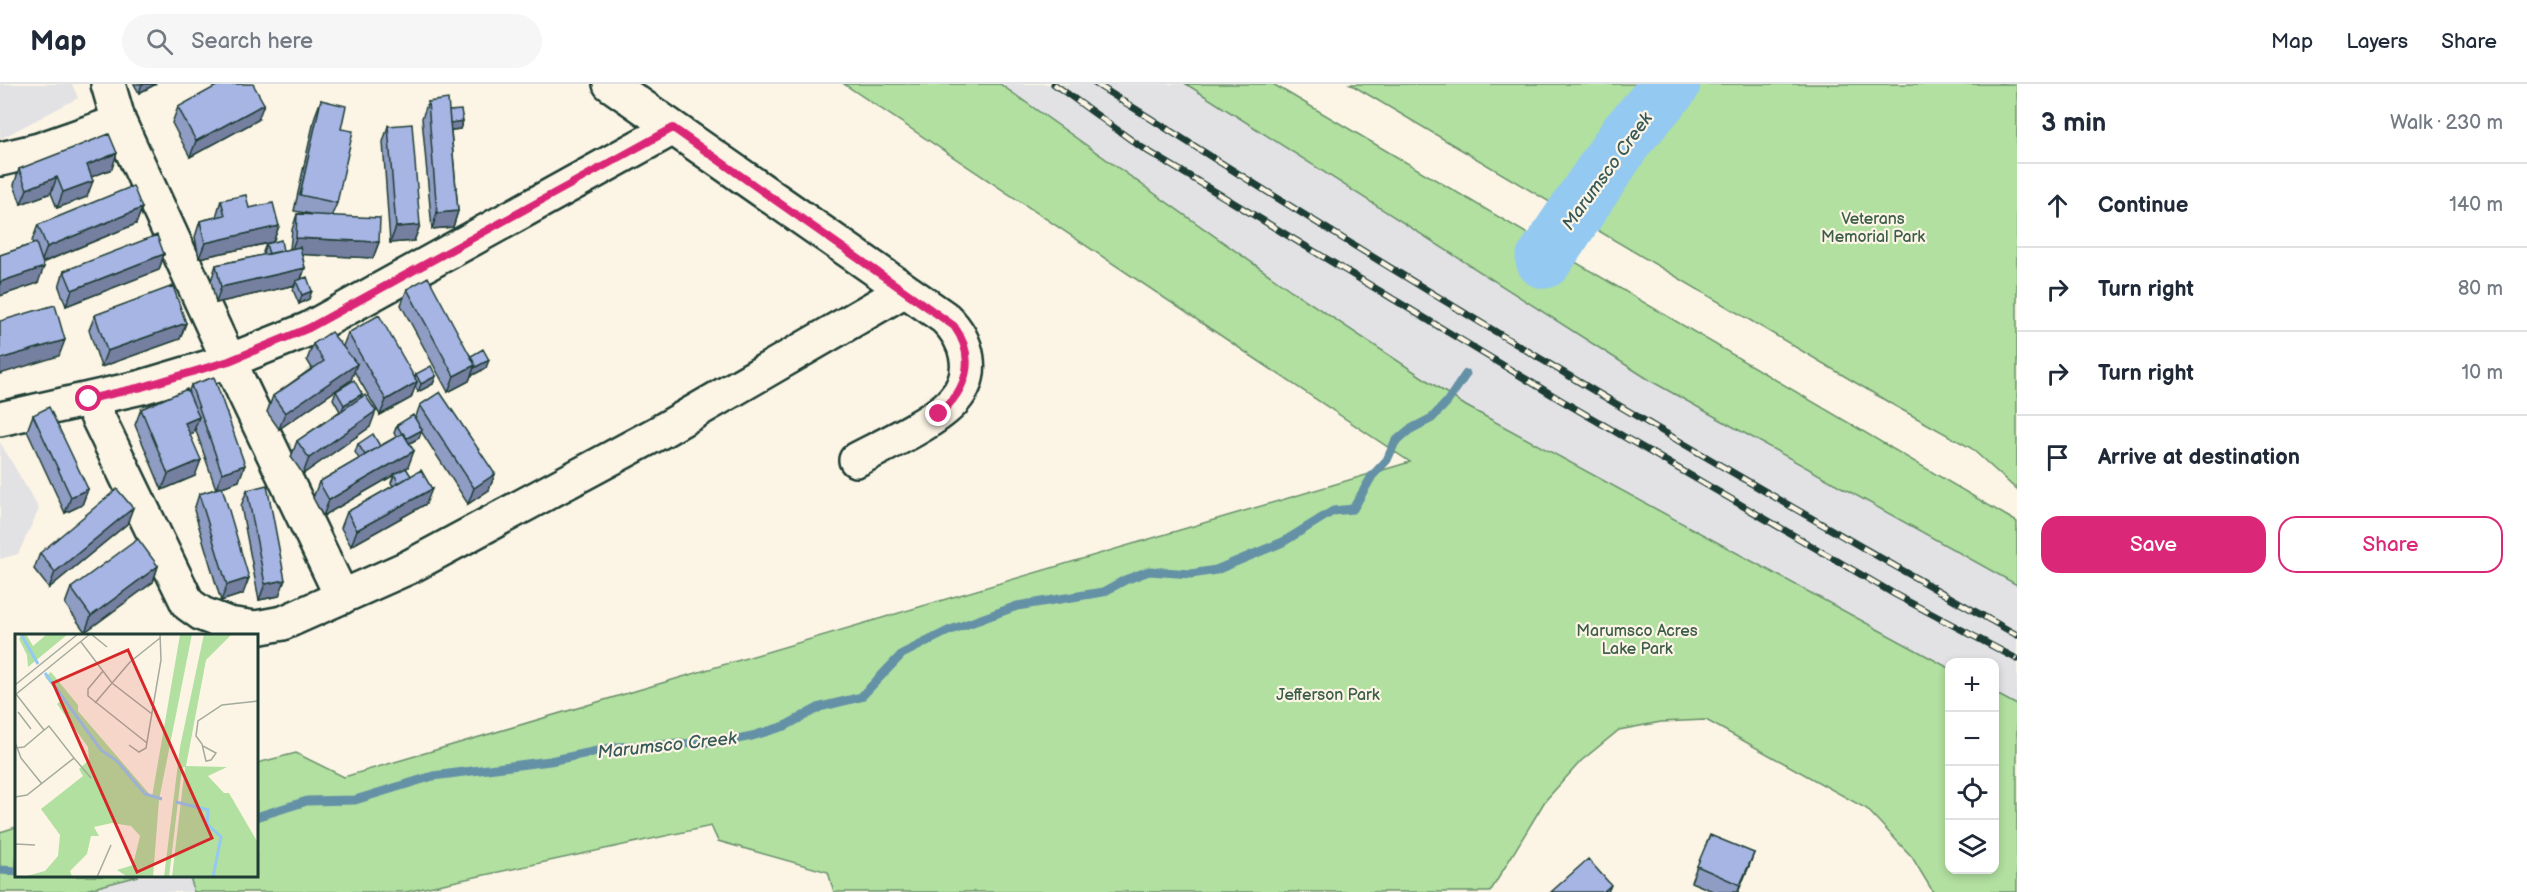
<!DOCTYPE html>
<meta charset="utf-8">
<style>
:root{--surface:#fff;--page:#f6f6f7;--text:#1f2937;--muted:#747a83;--line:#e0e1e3;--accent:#db2777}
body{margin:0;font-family:"Balsamiq Sans",sans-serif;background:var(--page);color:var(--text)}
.controls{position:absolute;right:18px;bottom:18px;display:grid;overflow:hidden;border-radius:12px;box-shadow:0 3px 9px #0003}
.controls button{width:54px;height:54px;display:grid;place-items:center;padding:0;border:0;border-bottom:2px solid var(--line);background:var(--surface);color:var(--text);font:30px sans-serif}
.stop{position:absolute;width:18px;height:18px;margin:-14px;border:4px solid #db2777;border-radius:50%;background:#fff}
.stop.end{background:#db2777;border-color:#fff;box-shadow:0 2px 6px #0008}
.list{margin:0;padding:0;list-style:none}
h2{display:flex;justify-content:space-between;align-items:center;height:78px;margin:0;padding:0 24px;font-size:26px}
h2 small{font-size:20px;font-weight:400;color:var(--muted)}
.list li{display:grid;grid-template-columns:39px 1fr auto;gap:18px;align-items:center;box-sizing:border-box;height:84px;padding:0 24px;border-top:2px solid var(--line)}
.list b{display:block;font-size:22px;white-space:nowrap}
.list em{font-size:20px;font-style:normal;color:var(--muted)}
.actions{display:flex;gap:12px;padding:18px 24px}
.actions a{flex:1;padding:14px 0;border:2px solid var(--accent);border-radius:18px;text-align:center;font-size:21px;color:var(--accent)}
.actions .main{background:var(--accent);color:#fff}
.icon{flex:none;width:33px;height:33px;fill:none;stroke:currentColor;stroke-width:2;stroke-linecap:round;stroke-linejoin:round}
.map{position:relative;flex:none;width:2017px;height:808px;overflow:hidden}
header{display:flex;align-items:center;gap:36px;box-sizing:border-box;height:84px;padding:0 30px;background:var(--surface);border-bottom:2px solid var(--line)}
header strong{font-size:28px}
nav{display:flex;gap:33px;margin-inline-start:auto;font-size:21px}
.search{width:420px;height:54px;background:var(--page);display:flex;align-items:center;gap:15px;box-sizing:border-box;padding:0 21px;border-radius:33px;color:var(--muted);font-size:22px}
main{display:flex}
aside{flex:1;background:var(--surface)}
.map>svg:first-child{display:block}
</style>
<header>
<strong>Map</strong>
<div class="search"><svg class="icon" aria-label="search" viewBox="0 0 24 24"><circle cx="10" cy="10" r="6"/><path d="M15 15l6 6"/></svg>Search here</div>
<nav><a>Map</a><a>Layers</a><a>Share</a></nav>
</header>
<main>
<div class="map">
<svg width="2017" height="808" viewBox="0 0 2017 808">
<rect width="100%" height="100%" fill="#fcf5e5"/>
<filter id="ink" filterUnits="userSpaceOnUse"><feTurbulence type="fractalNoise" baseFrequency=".0167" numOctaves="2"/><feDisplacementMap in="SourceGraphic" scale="12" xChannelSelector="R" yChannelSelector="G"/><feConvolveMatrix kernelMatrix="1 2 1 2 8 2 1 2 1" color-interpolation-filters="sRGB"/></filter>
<g filter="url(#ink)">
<path fill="#e2e2e5" d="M0,0H72L78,14L0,55Z
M975,0H1186L1651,297L2017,501V656L1995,643L1994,578H1950L1949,617L1664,453Z
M0,358L39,425L18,470L0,475Z
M139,792H190L194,808H78Z"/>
<path fill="#b1e0a0" stroke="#688e6a" stroke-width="1.5" d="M844,0H1000L1292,207L1466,322L1949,584L1950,786H1994L1995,609L2017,621V808H1933L1912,773L1867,725L1706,636L1661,638L1619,646L1581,677L1545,717L1490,808H834L828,788L718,757L711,742L406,808H194L190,792H256L257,679L296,669L344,693L1410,378Z
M1186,0H1273L2017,438V501L1651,297Z
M1350,0H2017V406L1971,364L1895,322Z
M16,743V792H139L78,808H0V748Z"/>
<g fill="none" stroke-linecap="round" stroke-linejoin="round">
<path stroke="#6591a6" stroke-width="9" d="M256,733L307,717L355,716L433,692L550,677L616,663L722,658L752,652L785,642L820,623L861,613L902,570L948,547L1017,522L1103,508L1125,496L1149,487L1191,490L1216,486L1283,458L1333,427L1353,425L1372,392L1387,376L1395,358L1409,346L1432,334L1447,318L1466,290
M0,786L16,787"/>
<path stroke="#94c9f2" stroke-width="57" d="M1544,176L1627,52L1672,0"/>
<defs>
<path id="minor" d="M108,0L119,38L229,277L342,513
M610,0L945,234C968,256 977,290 954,316C936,338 882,362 856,376
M1,75L39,66L119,38
M89,315L188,520L202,530L228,540L256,544L283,539L409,483L658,349L905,206
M0,335L142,303L229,277L309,245L673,44"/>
</defs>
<use href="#minor" stroke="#1f3d34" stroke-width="38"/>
<use href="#minor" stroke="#fcf5e5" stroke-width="33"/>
<defs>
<path id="rail" d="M1054,0L1141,63L1559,315L1896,511L2017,575
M1096,0C1398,192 1704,376 2017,551"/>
</defs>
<use href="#rail" stroke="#1f3d34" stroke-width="7"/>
<use href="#rail" stroke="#fcf5e5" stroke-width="4.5" stroke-dasharray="14" stroke-linecap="butt"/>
</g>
<path fill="#8f9cc4" stroke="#1f3d34" stroke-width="1.5" d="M134,0H156L139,9Z
M321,16L341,45L337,119L332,131L379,158L373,174L302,170L305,184L301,196L309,215L299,220L293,206L295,201L216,219L211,197L216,181L264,171L263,168L266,160L283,167L290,165L292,146L297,130H311L294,127L315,32Z
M428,18L449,27L463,37L460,45L451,46L458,127L453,143L432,145L422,34Z
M178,23L258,36L190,73L172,39Z
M388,42L420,141L414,157L390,159L383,58Z
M19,85H112L91,93L87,113L57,124L51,109L21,120L14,101Z
M221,116L249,124L279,142L273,158L199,174L195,153L200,137L216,133Z
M142,124L136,140L42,179L38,199L0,212V171L33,160L32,157L38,141Z
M164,170L159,186L66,222L59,203L64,187Z
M407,205L471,272L486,284L471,292L469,297L448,308L401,221Z
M95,231L186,239L180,255L101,283L89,246Z
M348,249L415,293L416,290L436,292L433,300L418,308L415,302L411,314L380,331L354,287L351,296L279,345L267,328L273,312L312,284L307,276L313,260L343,262Z
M191,301L239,397L222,403L243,510L221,517L194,426L199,410L216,405L195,344L193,349L190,350L195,392L162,406L135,341L141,325L188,309Z
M336,307L362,310L361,313L370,343L303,390L291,373L297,357L340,327L333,315Z
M420,321L495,390L489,406L468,420L421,347L419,354L410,359L408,383L406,384L426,420L351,462L341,444L347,428L393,402L391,399L394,391L323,432L313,414L319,398L359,375L355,368L358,360L380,362L396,353L394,349L397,341L415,335Z
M33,331L88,405L82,421L65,429L27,347Z
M247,406L279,512L259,516L241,422Z
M127,440L49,504L34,485L40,469Z
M158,482L153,498L85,548L65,520L71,504Z
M1754,769L1738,808H1715L1691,798L1697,782Z"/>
<path fill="#747fa0" stroke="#1f3d34" stroke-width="1.5" d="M142,0H156L139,9Z
M264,20L258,36L190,73L196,57Z
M463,37L460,45L445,47L448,39Z
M117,69L112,85L81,97L87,81Z
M57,93L51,109L21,120L27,105Z
M93,97L87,113L57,124L63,108Z
M142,124L136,140L41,179L47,163Z
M458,127L453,143L432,145L437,129Z
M420,141L414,157L390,159L396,143Z
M279,142L273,158L199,174L205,159Z
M296,154L379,158L373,174L290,170Z
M164,170L159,186L66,222L72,206Z
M44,183L38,199L0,212V198Z
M305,184L299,200L296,197L295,201L216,219L221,203Z
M312,207L309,215L299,220L302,211Z
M186,239L180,255L101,283L107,267Z
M65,256L59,272L0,290V275Z
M489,276L486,284L471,292L474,284Z
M357,280L351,296L279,345L285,329Z
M475,281L469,297L448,308L454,292Z
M436,292L433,300L418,308L421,300Z
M417,298L411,314L380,331L386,316Z
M362,310L359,318L341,329L344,321Z
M376,327L370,343L303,390L309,374Z
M199,333L193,349L180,355L185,339Z
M422,346L419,354L402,363L405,355Z
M414,367L408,383L323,432L329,416Z
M201,376L195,392L162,406L168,390Z
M245,381L239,397L216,405L222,389Z
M495,390L489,406L468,420L474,404Z
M88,405L82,421L65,429L71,413Z
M432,405L426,420L351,462L357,446Z
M133,424L127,440L49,504L55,488Z
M158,482L153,498L85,548L91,532Z
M249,494L243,510L221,517L227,501Z
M285,496L279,512L259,516L265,500Z
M1754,769L1748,785L1738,808L1740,801Z
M1611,801L1608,808H1603Z"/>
<path fill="#a6b5e4" stroke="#1f3d34" stroke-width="1.5" d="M220,0H253L264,20L196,57L178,23Z
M448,15L458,127L437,129L428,18Z
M321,16L346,22L341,45L353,47L337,119L300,111Z
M461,26L463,37L450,39L449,27Z
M412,40L420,141L396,143L388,42Z
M109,50L117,69L87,81L93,97L63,108L57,93L27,105L19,85Z
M133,102L142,124L47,163L38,141Z
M246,111L249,124L273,119L279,142L205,159L200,137L225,131L221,116Z
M297,130L380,134L379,158L296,154Z
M157,151L164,170L72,206L64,187Z
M281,156L283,167L269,170L266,160Z
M36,159L44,183L0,198V171Z
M300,163L305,184L221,203L216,181Z
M307,193L312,207L302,211L296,197Z
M428,193L475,281L454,292L407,205Z
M173,202L186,239L107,267L95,231Z
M55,221L65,256L0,275V237Z
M379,231L417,298L386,316L348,249Z
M331,248L357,280L285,329L273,312L324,277L313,260Z
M483,265L489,276L474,284L475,281L471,272Z
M431,282L436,292L421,300L416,290Z
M214,293L245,381L222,389L191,301Z
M354,296L362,310L344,321L336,307Z
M187,305L199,333L185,339L201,376L168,390L141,325Z
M440,308L495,390L474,404L420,321Z
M365,311L376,327L309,374L297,357Z
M49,323L88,405L71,413L33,331Z
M413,331L422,346L407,354L403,349L402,350L397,341Z
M403,349L414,367L329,416L319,398Z
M373,350L380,362L365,371L358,360Z
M406,384L411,392L399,399L394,390Z
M421,386L432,405L357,446L347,428Z
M267,401L285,496L265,500L247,406Z
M222,403L249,494L227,501L199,410Z
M117,405L133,424L55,488L40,469Z
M138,455L158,482L91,532L71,504Z
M1710,751L1754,769L1740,801L1697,782Z
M1588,775L1611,801L1603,808H1551Z"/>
</g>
<g fill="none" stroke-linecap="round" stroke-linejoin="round" filter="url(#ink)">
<path stroke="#db2777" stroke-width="8" d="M89,315L142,303L229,277L309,244L673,44L954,242C977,274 967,306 939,330"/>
</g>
<g text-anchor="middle" stroke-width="4.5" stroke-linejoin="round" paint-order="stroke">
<g font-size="16" fill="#3c5e4a" stroke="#fcf5e5">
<text x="1873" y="140">Veterans<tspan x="1873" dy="18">Memorial Park</tspan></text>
<text x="1637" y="552">Marumsco Acres<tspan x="1637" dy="18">Lake Park</tspan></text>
<text x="1328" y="616">Jefferson Park</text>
</g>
<g font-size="18" font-style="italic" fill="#36595a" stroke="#fcf5e5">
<text transform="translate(1607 87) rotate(-54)" y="6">Marumsco Creek</text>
<text transform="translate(667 661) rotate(-6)" y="6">Marumsco Creek</text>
</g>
</g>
<g transform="translate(15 550)">
<rect width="243" height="243" fill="#fcf5e5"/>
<path d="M7,0H11L18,12L32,0H53L13,33L12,21L4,5ZM177,0L144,166L138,243H113L102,236L118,231L125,202L116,192L97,189L79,193L84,202H76L72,220L55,237L57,243H8L30,237L43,222L45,201L26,175L68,142L64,135L74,126L73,113L42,70L48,65L30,43L36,38L63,71V77L137,163L165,1ZM189,0H217L191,26L171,132L212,133L193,142L209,159H214L243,209V243H157L170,133L167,134L154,243H149L165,113Z" fill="#b1e0a0"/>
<path fill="none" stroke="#94c9f2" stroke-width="3" d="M6,0L23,30M30,39L86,116L102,127L130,160L147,165M161,168L193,176L192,190L206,203L198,243"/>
<path fill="none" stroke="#a4ab9e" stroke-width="1.5" d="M76,0L92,13M66,8L97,49L137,80M88,37L73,55V62L132,109M0,51L63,0M1,60L29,96M0,61L75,0M80,69L115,28L145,4M3,78L16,95M0,108L6,124L27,150M114,111L124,118L131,114L146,26L145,0M188,112L201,119L196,126L191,127L187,110L181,102L183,87L207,71L243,67M0,114L9,113L34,92L59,124L12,161L0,163M59,124L76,144M0,210L20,211M82,243L96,211"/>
<path fill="#d62828" fill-opacity="0.15" stroke="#d62828" stroke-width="3" d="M113,16L197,204L122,238L38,49Z"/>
<rect width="243" height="243" fill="none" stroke="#1f3d34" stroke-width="3"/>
</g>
</svg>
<div class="controls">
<button>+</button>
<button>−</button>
<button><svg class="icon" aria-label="locate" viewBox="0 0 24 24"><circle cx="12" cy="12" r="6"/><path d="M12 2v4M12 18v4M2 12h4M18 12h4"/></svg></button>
<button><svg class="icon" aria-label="layers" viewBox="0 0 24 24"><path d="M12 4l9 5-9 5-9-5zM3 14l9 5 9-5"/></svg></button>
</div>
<div class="stop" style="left:89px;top:315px"></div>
<div class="stop end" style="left:939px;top:330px"></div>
</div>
<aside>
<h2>3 min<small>Walk · 230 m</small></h2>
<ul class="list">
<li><svg class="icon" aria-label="ahead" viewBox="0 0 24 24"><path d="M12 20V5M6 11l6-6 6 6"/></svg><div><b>Continue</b></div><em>140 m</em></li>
<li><svg class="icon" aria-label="right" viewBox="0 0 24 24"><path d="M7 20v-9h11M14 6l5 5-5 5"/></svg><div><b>Turn right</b></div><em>80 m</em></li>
<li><svg class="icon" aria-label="right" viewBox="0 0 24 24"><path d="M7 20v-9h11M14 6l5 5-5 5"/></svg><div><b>Turn right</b></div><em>10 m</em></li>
<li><svg class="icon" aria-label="arrive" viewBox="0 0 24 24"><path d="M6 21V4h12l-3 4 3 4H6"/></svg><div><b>Arrive at destination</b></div></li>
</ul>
<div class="actions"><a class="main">Save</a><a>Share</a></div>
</aside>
</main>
